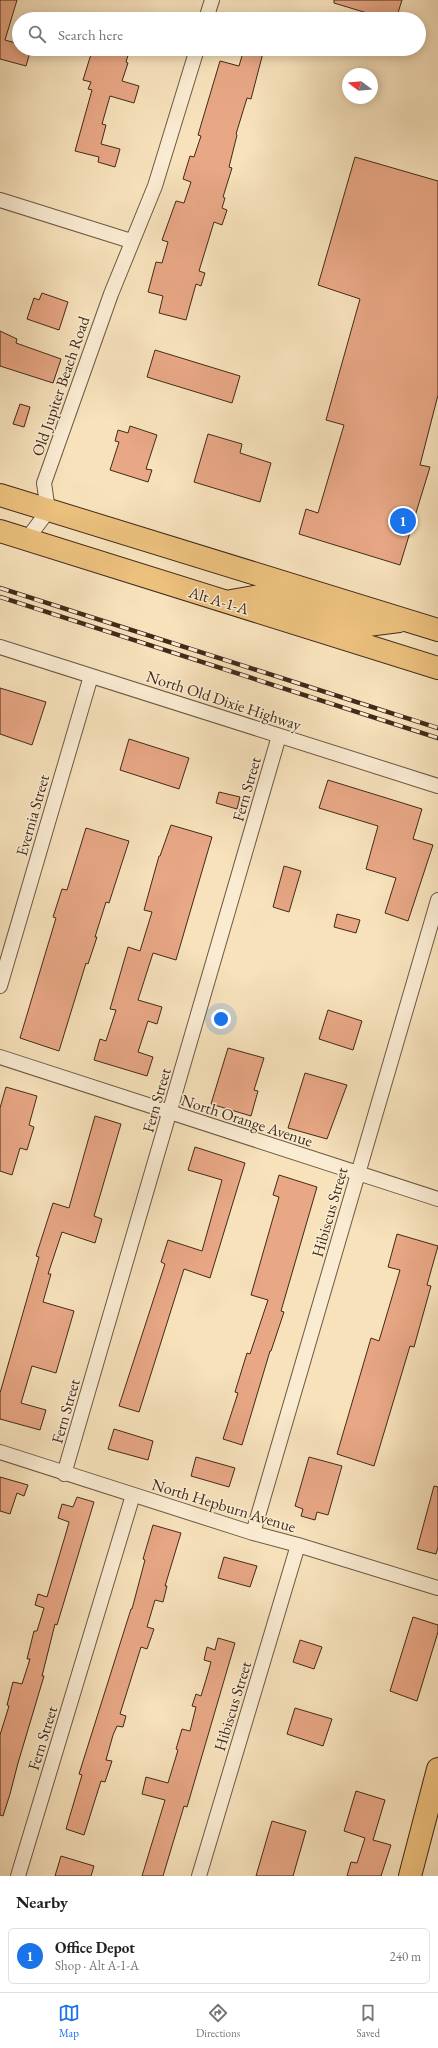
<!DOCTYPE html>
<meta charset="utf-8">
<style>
:root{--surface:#fff;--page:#f6f6f6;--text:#202124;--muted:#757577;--line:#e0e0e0;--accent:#1a73e8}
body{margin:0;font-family:"EB Garamond",serif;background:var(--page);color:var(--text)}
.compass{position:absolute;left:342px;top:68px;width:36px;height:36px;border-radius:50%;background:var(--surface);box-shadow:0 2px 10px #0003;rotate:286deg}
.you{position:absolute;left:221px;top:1019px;width:14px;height:14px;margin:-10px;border:3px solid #fff;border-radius:50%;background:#1a73e8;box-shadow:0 0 0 6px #1a73e833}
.badge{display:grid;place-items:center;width:26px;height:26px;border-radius:50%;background:var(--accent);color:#fff;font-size:13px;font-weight:700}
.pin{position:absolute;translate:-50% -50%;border:2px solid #fff;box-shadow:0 1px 4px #0006}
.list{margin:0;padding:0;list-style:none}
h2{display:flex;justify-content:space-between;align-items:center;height:52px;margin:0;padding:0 16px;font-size:17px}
h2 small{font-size:13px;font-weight:400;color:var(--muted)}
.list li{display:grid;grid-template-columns:26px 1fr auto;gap:12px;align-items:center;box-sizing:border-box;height:56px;margin:0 8px 8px;padding:0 8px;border:1px solid var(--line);border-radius:6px}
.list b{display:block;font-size:15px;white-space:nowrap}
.list p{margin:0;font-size:13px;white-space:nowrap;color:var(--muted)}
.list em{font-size:13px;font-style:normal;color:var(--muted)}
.icon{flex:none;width:22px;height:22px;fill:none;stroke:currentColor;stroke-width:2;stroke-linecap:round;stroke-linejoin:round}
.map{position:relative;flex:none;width:438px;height:1876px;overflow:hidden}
.search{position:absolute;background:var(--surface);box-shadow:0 2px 10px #0003;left:12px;right:12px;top:12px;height:44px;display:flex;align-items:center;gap:10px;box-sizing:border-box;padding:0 14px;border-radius:22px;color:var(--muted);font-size:15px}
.sheet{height:116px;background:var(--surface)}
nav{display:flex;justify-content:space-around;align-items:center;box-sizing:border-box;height:56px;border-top:1px solid var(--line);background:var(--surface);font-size:11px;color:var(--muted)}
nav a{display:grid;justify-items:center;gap:2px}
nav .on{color:var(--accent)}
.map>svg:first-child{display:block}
</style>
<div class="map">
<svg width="438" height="1876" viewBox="0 0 438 1876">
<rect width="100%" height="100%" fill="#f7e2bc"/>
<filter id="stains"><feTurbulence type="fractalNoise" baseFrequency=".005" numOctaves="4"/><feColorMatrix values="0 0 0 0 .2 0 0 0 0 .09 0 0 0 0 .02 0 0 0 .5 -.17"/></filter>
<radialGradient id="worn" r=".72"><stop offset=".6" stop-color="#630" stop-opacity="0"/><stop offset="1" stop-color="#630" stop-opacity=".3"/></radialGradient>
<path fill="#e8a785" stroke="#422a19" d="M0,0H17L5,40L19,44V49H31L26,66L0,59Z
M334,0H402L396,19H387L334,3Z
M100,49H119L129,52L126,62L128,63L122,81L139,86L134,103L110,96L102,124L106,125L101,144L120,149L115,167L98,162L99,157L75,151L92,90L88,89L91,82L83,80L92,51L99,53Z
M244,49H264L251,99L247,98L236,134L237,135L229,167L232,168L223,197L225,198L222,208L227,210L222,225L214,222L199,271L205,273L201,286L196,284L186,320L159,313L163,296L148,292L156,262L162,263L168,242L162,240L176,201L184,203L191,182L183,179L190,156L194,157L201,136L198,135L220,61L239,66Z
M355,157L438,181V395L420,465L430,467L400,565L299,534L306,509L318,513L344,425L326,420L360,299L318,285Z
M42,293L68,302L59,330L27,319L34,298L39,300Z
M0,331L17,339L16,343L61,359L53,383L0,366Z
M155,350L240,376L232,403L147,377Z
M20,404L30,407L24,427L13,424Z
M130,426L157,435L146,469L152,470L148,482L110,470L119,442L115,441L118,430L128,433Z
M208,434L242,444L240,453L271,463L260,502L194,482Z
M0,688L46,702L32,745L0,734Z
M129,739L189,758L179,789L120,770Z
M328,780L422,809L413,839L433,845L408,921L385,913L396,878L366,869L378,826L319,808Z
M219,792L240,797L237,809L216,803Z
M171,825L212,837L176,960L153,953L138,1000L162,1007L157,1024L148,1021L138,1052L153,1057L147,1076L94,1060L100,1039L106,1041L116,1010L110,1009L128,947L140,951L152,912L144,910L159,856H160Z
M86,828L129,841L109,903L106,902L95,937H97L88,964L86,963L59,1051L20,1038L56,918L53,917L62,889L67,890Z
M284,866L301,871L289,912L273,907Z
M337,914L360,920L356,933L334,927Z
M328,1010L362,1021L353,1050L319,1039Z
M228,1048L264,1058L254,1090L258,1091L251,1116L211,1104Z
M305,1073L347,1085L327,1139L288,1128Z
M6,1087L37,1096L29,1125L34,1127L27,1150L20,1148L12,1175L0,1171V1108Z
M95,1116L121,1124L94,1216L102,1219L95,1243L62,1232L48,1274H51L43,1302L74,1311L56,1373L32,1366L21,1403L46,1410L40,1430L0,1419V1393L39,1257L36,1256L53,1203L69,1208Z
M195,1147L245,1163L210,1278L184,1269L139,1412L119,1406L165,1264L161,1262L168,1240L202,1251L222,1180L188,1170Z
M279,1175L317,1187L281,1311L284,1312L271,1351H270L242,1445L223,1439L238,1393L235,1392L247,1353L250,1354L268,1300L251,1295L279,1197L273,1195Z
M397,1234L438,1246L427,1285L431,1286L414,1347L410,1346L374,1466L337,1454L371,1338L379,1341L400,1270L388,1267Z
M114,1429L153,1441L148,1460L108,1449Z
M196,1457L235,1468L229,1487L191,1476Z
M309,1457L342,1466L328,1515L317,1512L315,1520L301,1516L303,1509L295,1506Z
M0,1477L28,1485L24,1496L17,1493L10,1514L0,1511Z
M434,1486L438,1487V1547L436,1554L417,1549Z
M77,1497L94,1502L57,1625L55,1624L42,1676H44L18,1763L10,1794L3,1816L0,1815V1735L9,1706L7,1705L13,1682L22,1684L30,1659H27L34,1631H37L44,1608L35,1605L38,1594L47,1597L66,1533L69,1522L58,1518L62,1504L73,1507Z
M153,1525L181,1533L165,1586H167L163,1602L155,1600L147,1627L154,1629L147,1649L141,1647L120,1714L126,1716L123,1727L117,1726L113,1735L106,1760L112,1761L105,1782L101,1781L84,1835L66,1829L82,1775L79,1774L131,1609H132L145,1560L143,1559Z
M224,1557L257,1566L250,1587L218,1578Z
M413,1617L438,1625V1632L417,1701L390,1691Z
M218,1638L235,1643L187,1807L184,1806L163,1876H142L165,1800L142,1794L146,1777L168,1783L178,1750L176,1749L182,1729L190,1731L196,1707L192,1706L196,1694L201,1696L208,1673L211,1662L204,1660L207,1647L215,1650Z
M300,1640L322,1647L314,1669L293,1662Z
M295,1708L332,1719L323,1746L287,1734Z
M356,1791L385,1800L373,1840L391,1845L381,1876H347L351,1862L357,1863L365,1838L344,1831Z
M272,1821L306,1831L293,1876H256Z
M61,1856L94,1866L91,1876H55Z"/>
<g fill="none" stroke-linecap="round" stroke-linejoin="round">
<defs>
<path id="street" d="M206,19L212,0
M0,200L131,241
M27,539L48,511L44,483L111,294L155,186L197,49
M0,647L438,786
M0,986L91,676
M0,1057L438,1199
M0,1452L253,1533L298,1545L438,1588
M64,1474L279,736
M253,1533L438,900
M18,1876L133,1495
M199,1876L298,1545"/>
<path id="primary" d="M0,495L438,630
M0,531L438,668
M231,601L260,596L351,624L368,625L399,621
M410,1876L438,1769"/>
</defs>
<use href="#street" stroke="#6f5842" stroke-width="16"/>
<use href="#primary" stroke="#422a19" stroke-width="24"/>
<use href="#street" stroke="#faecd3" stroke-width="14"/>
<use href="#primary" stroke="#ecc17e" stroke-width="22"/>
<defs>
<path id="rail" d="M0,588L438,728
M0,597L438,738"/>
</defs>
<use href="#rail" stroke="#422a19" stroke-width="4.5"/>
<use href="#rail" stroke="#faecd3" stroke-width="3" stroke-dasharray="9" stroke-linecap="butt"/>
</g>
<g text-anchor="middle" stroke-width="3" stroke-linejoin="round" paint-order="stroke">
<g font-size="16" fill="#422a19" stroke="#faecd3">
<text transform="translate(60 386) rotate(-71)" y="6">Old Jupiter Beach Road</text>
<text transform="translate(219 600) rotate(17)" y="6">Alt A-1-A</text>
<text transform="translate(224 700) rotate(18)" y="6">North Old Dixie Highway</text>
<text transform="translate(246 789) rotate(-74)" y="6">Fern Street</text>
<text transform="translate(32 815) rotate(-74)" y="6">Evernia Street</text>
<text transform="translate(156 1100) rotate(-74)" y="6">Fern Street</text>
<text transform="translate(247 1120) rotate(18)" y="6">North Orange Avenue</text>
<text transform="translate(329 1212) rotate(-74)" y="6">Hibiscus Street</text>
<text transform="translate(65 1411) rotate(-74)" y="6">Fern Street</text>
<text transform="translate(224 1505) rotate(17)" y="6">North Hepburn Avenue</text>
<text transform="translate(232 1706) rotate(-73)" y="6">Hibiscus Street</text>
<text transform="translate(42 1738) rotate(-73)" y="6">Fern Street</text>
</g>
</g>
<rect width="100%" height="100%" filter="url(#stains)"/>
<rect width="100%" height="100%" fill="url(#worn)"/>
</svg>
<svg class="compass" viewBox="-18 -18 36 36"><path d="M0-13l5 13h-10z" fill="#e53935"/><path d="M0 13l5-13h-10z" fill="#757577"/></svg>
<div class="you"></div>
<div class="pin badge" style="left:403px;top:521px">1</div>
<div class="search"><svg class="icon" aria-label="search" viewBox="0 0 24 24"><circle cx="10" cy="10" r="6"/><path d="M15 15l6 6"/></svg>Search here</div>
</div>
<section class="sheet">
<h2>Nearby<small></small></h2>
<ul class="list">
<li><span class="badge">1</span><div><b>Office Depot</b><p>Shop · Alt A-1-A</p></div><em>240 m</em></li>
</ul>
</section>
<nav>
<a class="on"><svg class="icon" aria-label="map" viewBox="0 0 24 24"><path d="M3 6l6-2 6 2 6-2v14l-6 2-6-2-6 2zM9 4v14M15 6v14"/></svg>Map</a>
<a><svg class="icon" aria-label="directions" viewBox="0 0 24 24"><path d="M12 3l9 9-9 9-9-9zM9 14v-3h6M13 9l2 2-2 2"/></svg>Directions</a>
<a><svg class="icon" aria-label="saved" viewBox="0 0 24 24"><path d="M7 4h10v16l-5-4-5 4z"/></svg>Saved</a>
</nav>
